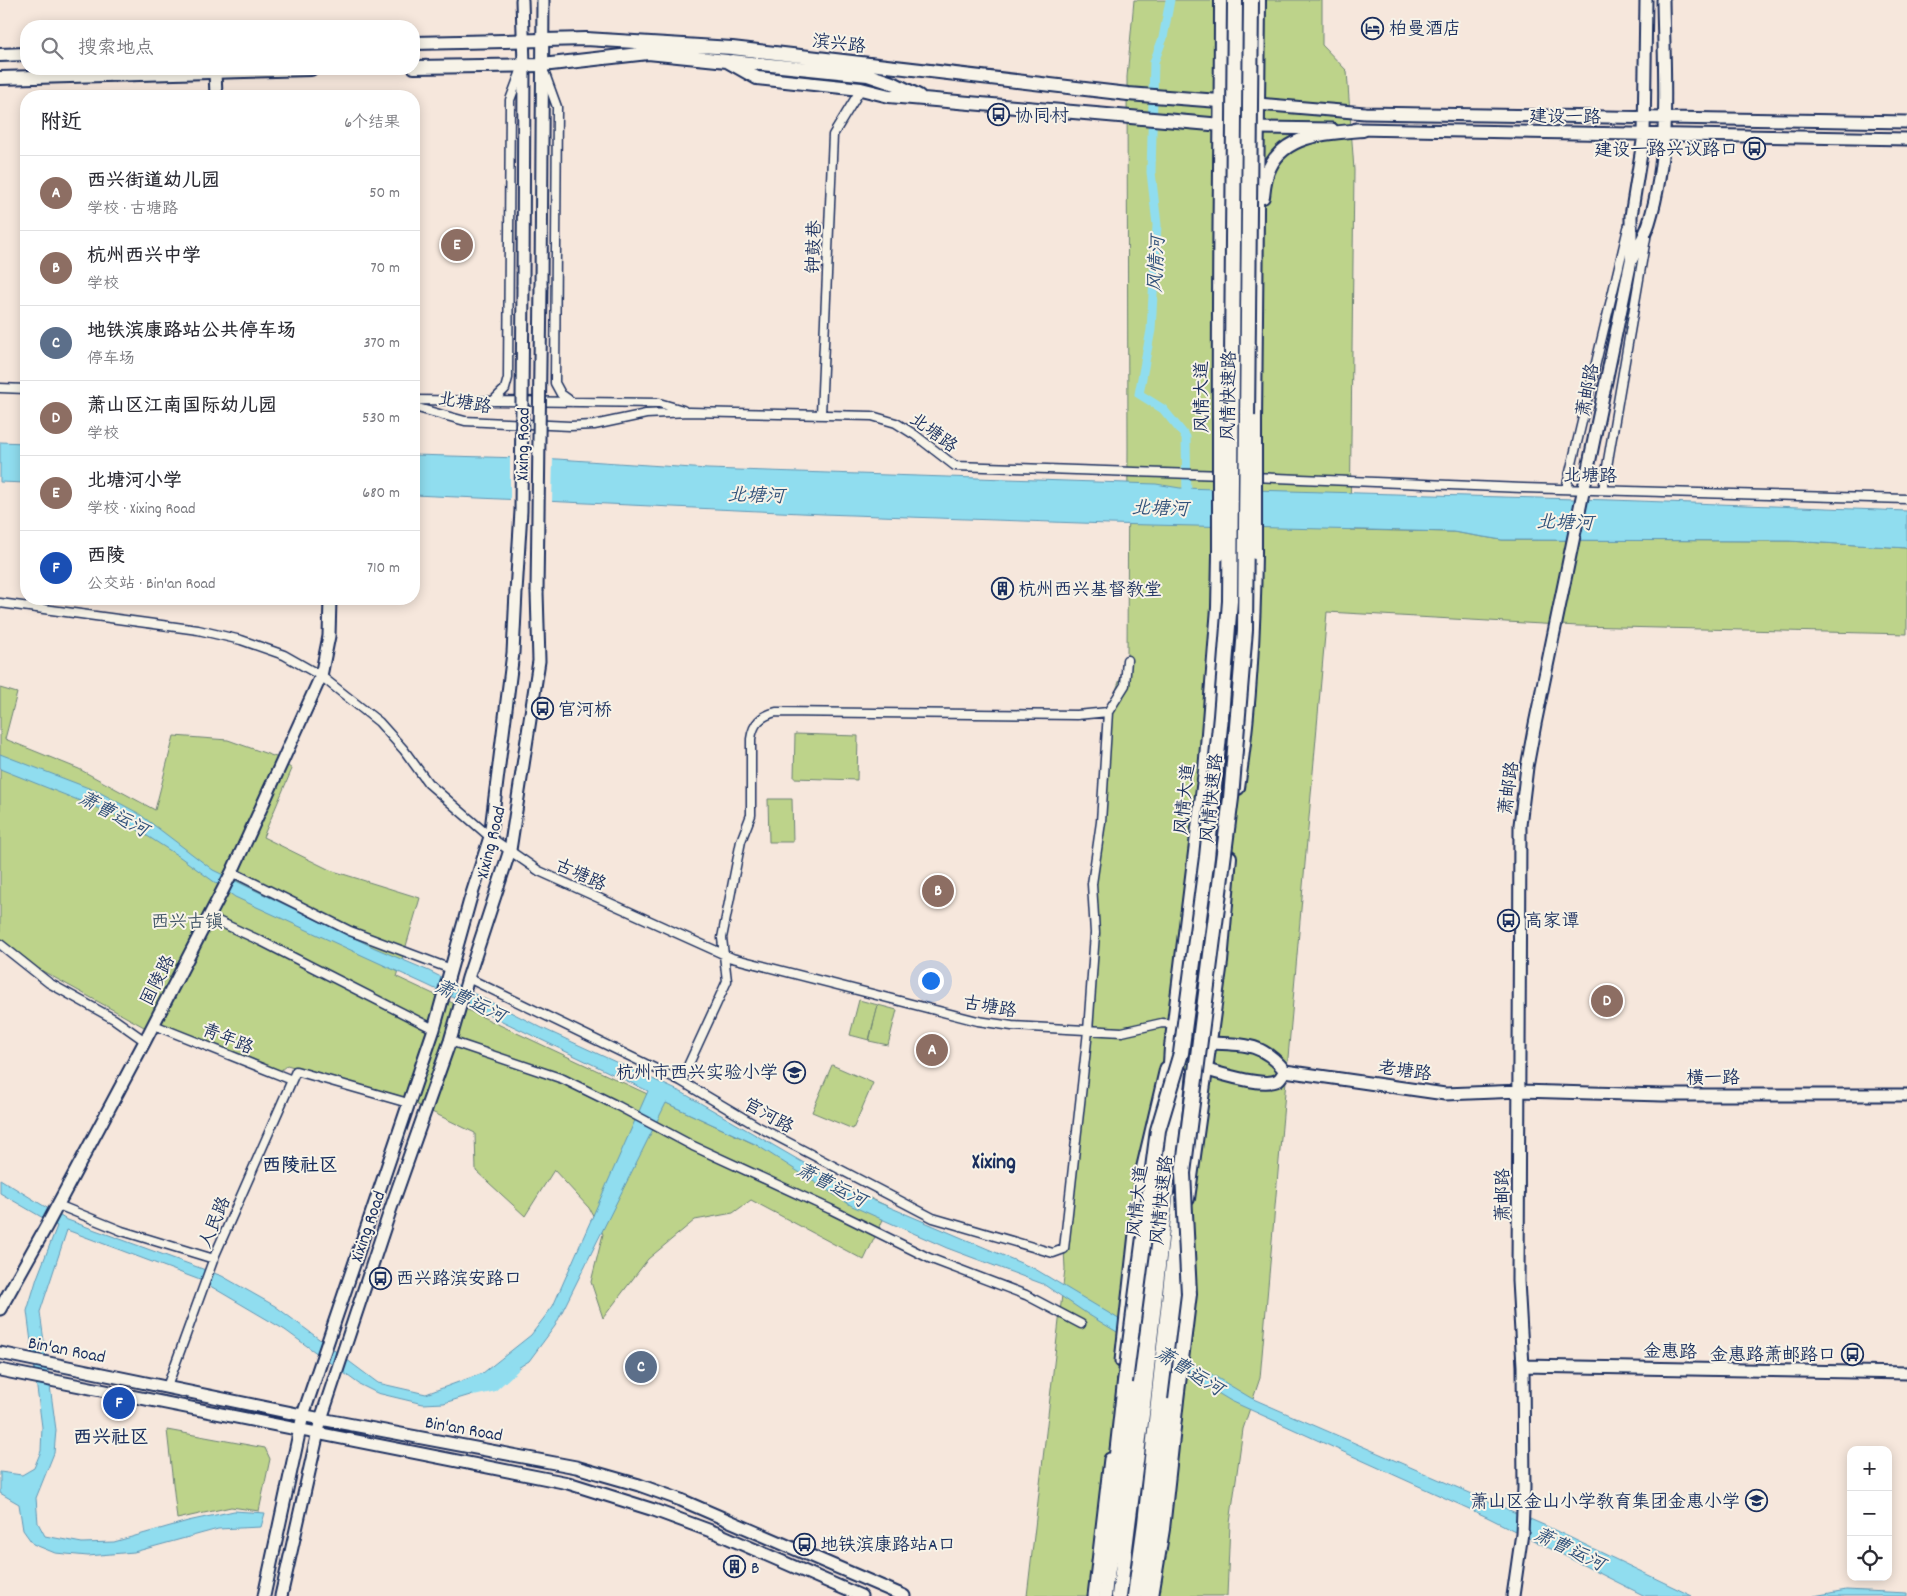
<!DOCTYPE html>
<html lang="zh">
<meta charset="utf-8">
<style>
:root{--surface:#fff;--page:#f7f7f7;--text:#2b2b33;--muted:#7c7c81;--line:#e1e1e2;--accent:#ea580c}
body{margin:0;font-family:Dekko,"LXGW WenKai TC",sans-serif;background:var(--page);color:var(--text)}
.controls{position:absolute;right:15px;bottom:15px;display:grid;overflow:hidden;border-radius:10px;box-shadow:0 2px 12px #0003}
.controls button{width:45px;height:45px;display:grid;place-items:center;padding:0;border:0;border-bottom:1px solid var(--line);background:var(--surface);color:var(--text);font:25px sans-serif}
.you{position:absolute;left:930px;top:980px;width:18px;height:18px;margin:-12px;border:4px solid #fff;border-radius:50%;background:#1a73e8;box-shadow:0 0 0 8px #1a73e833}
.badge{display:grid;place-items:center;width:32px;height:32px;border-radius:50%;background:var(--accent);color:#fff;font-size:16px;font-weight:700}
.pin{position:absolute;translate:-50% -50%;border:2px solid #fff;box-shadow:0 1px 5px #0006}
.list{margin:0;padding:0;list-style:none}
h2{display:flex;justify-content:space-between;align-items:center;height:65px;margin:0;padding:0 20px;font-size:21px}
h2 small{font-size:16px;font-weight:400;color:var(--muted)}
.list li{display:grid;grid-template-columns:32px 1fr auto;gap:15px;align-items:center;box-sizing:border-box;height:75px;padding:0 20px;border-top:1px solid var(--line)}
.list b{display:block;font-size:19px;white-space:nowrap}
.list p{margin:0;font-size:16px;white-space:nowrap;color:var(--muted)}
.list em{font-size:16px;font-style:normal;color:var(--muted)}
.icon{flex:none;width:28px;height:28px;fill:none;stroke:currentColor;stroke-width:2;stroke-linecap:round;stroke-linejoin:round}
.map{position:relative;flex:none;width:1907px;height:1596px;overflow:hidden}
.search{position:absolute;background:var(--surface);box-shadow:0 2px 12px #0003;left:20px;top:20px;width:400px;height:55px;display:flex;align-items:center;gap:12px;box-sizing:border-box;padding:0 18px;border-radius:20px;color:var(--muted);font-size:19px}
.panel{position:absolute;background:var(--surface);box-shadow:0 2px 12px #0003;left:20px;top:90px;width:400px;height:515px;border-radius:20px}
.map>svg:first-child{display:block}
</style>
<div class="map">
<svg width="1907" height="1596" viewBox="0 0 1907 1596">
<rect width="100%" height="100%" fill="#f6e7dc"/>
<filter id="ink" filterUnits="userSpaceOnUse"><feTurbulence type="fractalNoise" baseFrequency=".02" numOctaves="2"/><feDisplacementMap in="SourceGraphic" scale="10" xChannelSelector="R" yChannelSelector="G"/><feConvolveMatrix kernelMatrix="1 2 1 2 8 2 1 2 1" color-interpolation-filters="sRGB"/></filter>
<g filter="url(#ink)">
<path fill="#bdd38a" stroke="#6c8174" d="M1134,0H1322V45L1347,71L1354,170L1350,530L1453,532L1502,540L1789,541L1907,548V634L1578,626L1327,612L1260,1378L1243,1429L1230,1523L1227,1596H1027L1065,1269L1064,1249L1095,933L1092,884L1108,712L1127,660L1128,449L1127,77Z
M0,688L17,693L5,739L79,769L155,810L174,736L228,740L276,757L292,769L263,837L330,870L420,898L397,977L889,1207L864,1260L751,1200L733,1213L695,1220L648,1259L603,1318L591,1282L603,1234L589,1208L554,1170L525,1216L476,1171L475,1133L397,1095L294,1067L287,1065L280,1071L144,1027L10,953L0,944Z
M795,734L858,736L857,780L794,778Z
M768,799H792L793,842H769Z
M859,1000L878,1005L869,1040L850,1035Z
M878,1005L897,1010L888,1045L869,1041Z
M832,1065L873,1083L853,1129L812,1112Z
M167,1430L265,1448L270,1459L259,1511L231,1507L177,1519Z"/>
<path fill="#90ddef" stroke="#6197b5" d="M0,442L26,443V483L0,482Z
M414,455L557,459L708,469L1156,484L1180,488L1611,500L1907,511V548L1789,541L1502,540L1453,532L1109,524L823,514L414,495Z
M0,754L99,792L138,813L213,870L375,948L429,971L544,1029L683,1093L854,1192L1035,1269L1251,1398L1546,1526L1692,1596H1645L1487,1517L1231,1401L1089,1315L1043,1284L947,1248L852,1206L755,1144L666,1103L555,1326L529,1361L480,1392L444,1403L423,1404L377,1393L359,1384L285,1330L200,1280L67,1230L40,1312L56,1430L54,1453L36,1498L38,1523L45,1536L82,1543L114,1542L188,1521L234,1511L265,1513L261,1527L218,1529L134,1552L88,1556L55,1553L33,1544L23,1530L19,1504L0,1493V1472L22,1475L34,1468L41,1451L42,1427L27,1311L37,1278L57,1226L0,1193V1179L65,1219L222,1276L275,1306L378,1383L426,1394L483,1373L531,1335L553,1306L648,1091L427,985L235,897L180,857L113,814L0,769Z
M1846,1590L1907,1593V1596H1814Z"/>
<path fill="#f6e7dc" d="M510,456L553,457L552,503L510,501Z"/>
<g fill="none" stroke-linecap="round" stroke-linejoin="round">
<path stroke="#90ddef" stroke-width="9" d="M1170,0L1163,38L1154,62L1151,172L1157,225L1151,330L1139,394L1163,409L1186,437L1187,499
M475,1391L493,1387L514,1368"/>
<defs>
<path id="street" d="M545,74L557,107L555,383L561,394L572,402
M0,388L26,389
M414,400L659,403L683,410
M493,401L505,389L508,378L510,100L521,71
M414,407L465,421L570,426L594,425L646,414L689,412L872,416L896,423L915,435L955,466L1223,475
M821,414L833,135L861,89
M1252,477L1523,488L1907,499
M1566,489L1628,228
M1603,490L1646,238
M0,603L198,630L241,640L284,655L321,676L379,722L404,750L428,783L490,837L539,871L732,958L978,1021L1012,1026L1122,1032L1162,1023L1175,1024L1199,1030L1203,1034
M232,872L350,931L451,969
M209,917L261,941L434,1029
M0,944L49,983L114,1019L145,1041
M468,978L681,1081L757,1126L933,1218L1053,1253L1064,1249L1088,1031L1095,933L1092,884L1101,822L1108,712
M154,1025L292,1080
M450,1041L563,1079L618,1106L693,1146L830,1209L929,1258L1026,1295L1081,1324
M681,1081L727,981L722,938L741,841L751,815V739C753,723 761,716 776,712L1077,715L1108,712L1125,685L1127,660
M58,1205L122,1231L214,1259
M167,1387L215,1255L296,1071L408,1103"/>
<path id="secondary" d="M522,0L524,65L523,286
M215,72L216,96
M1258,104L1365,113L1907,122
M1226,125L1257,128L1332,129
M1356,129L1907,139
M1631,257V216L1644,135L1646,0
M541,286L543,0
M1207,1070C1222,1074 1265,1088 1278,1080C1281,1078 1283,1073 1285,1071C1263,1043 1244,1044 1211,1043
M1285,1071L1445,1094L1520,1091L1662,1095H1907
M0,1309L47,1225L145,1041L232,872L321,676L329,636L330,599
M0,1353L321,1419L576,1467L639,1485L681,1500L904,1596
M1121,1361L1142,1170L1166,1068
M1523,1366L1907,1373
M0,1370L568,1483L654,1510L719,1534L861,1596
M264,1596L303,1415L434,1029L470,900L490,837L513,653L516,592
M281,1596L321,1419L391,1208L450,1041L468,978L510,850L539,661L537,592
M1094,1596L1110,1459
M1513,1596L1522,1533L1524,1488L1523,1366L1518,1281L1520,825L1527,767L1535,724L1631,261C1637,249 1645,236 1649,223C1671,151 1664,75 1663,0"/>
<path id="primary" d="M414,43L586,39L732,48L1128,94L1258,104
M0,55L26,54
M732,61L868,75L895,84L919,96
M414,67L542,65L648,53L727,61L757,78L861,89L889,96L1222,125
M0,78L311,69
M1263,197C1264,187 1265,176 1270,167C1286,133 1331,133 1363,130
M1255,422L1259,0
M1219,425C1218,283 1221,142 1221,0
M1238,788C1250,711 1254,631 1255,553
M1169,1080L1171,1047L1205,771L1218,608L1219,555
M1188,1199L1221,962L1230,857
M1105,1596L1107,1577L1121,1518L1129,1428L1155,1202
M1147,1596L1146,1574L1179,1295L1182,1257"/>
<path id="highway" d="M1107,1577L1110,1518L1125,1382
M1119,1596L1142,1414L1179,1072
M1135,1596L1145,1523L1180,1199
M1151,1596L1162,1529L1176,1400"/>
</defs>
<use href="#street" stroke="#1b2f5e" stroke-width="11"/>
<use href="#secondary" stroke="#1b2f5e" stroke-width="15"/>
<use href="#primary" stroke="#1b2f5e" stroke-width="16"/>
<use href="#highway" stroke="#1b2f5e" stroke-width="18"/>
<use href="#street" stroke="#f7f3e8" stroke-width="8"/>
<use href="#secondary" stroke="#f7f3e8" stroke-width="11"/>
<use href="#primary" stroke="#f7f3e8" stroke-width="12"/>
<use href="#highway" stroke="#f7f3e8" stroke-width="14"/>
<defs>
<path id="secondary-bridge" d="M516,592L521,511L523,286
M537,592L541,286"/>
<path id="primary-bridge" d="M1219,425V555
M1255,553V422"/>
<path id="highway-bridge" d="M1125,1382L1158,1130L1181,1053L1207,857L1221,716L1230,601L1235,0
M1176,1400L1189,1294L1183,1173L1231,798L1245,630L1251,0"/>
</defs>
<use href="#secondary-bridge" stroke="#1b2f5e" stroke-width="15" stroke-linecap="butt"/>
<use href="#primary-bridge" stroke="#1b2f5e" stroke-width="16" stroke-linecap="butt"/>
<use href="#highway-bridge" stroke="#1b2f5e" stroke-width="18" stroke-linecap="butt"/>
<use href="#secondary-bridge" stroke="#f7f3e8" stroke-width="11"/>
<use href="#primary-bridge" stroke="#f7f3e8" stroke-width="12"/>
<use href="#highway-bridge" stroke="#f7f3e8" stroke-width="14"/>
</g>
</g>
<defs>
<symbol id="hotel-ring" viewBox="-11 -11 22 22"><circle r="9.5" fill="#f7f3e8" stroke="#1b2f5e" stroke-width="1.5"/><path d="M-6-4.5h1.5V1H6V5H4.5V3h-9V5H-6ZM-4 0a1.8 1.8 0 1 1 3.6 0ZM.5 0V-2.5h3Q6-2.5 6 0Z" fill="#1b2f5e"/></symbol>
<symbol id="bus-ring" viewBox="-11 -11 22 22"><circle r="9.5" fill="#f7f3e8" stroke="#1b2f5e" stroke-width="1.5"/><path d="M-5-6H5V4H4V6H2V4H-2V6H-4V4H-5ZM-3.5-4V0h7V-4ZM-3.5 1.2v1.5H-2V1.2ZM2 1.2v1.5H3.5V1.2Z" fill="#1b2f5e"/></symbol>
<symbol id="building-ring" viewBox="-11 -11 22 22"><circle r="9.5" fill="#f7f3e8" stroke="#1b2f5e" stroke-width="1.5"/><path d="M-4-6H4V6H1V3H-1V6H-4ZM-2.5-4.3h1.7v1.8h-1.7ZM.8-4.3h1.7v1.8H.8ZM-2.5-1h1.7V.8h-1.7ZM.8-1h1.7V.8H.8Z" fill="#1b2f5e"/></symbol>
<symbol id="school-ring" viewBox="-11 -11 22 22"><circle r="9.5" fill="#f7f3e8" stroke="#1b2f5e" stroke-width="1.5"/><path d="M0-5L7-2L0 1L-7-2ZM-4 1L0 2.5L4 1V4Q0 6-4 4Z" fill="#1b2f5e"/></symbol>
</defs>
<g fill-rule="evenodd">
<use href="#hotel-ring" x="1360" y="16" width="25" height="25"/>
<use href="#bus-ring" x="986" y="102" width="25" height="25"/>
<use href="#bus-ring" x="1742" y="136" width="25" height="25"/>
<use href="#building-ring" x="990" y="576" width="25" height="25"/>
<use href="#bus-ring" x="530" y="696" width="25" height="25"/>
<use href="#bus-ring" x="1496" y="908" width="25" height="25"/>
<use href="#school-ring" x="782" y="1060" width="25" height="25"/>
<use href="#bus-ring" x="368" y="1266" width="25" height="25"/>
<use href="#bus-ring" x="1840" y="1342" width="25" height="25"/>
<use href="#school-ring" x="1744" y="1488" width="25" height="25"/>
<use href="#bus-ring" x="792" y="1532" width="25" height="25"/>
<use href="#building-ring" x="722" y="1554" width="25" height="25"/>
</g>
<g text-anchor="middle" stroke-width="4" stroke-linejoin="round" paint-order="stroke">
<g font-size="18" fill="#1b2f5e" stroke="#f7f3e8" text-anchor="start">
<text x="1389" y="34">柏曼酒店</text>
<text x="1015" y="121">协同村</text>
<text x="1738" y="155" text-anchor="end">建设一路兴议路口</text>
<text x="1018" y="595">杭州西兴基督教堂</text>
<text x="558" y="715">官河桥</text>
<text x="1525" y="926">高家谭</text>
<text x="778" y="1078" text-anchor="end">杭州市西兴实验小学</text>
<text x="396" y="1284">西兴路滨安路口</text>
<text x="1836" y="1360" text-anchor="end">金惠路萧邮路口</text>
<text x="1740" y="1507" text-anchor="end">萧山区金山小学教育集团金惠小学</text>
<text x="820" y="1550">地铁滨康路站A口</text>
<text x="751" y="1573">B</text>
</g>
<g font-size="18" fill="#1b2f5e" stroke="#f7f3e8">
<text transform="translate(839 43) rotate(7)" y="6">滨兴路</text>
<text transform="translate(1565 116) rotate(1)" y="6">建设一路</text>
<text transform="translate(813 247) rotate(-88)" y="6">钟鼓巷</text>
<text transform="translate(1587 390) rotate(-79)" y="6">萧邮路</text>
<text transform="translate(1228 396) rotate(-89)" y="6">风情快速路</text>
<text transform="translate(1201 397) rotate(-90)" y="6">风情大道</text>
<text transform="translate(465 402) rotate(10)" y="6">北塘路</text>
<text transform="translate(934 432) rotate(36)" y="6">北塘路</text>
<text transform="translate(522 444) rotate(-89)" y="6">Xixing Road</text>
<text transform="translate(1590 475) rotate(1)" y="6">北塘路</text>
<text transform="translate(1508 788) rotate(-82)" y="6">萧邮路</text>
<text transform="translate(1211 798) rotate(-84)" y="6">风情快速路</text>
<text transform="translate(1184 799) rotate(-84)" y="6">风情大道</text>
<text transform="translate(490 842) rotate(-76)" y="6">Xixing Road</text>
<text transform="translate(581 874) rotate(24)" y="6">古塘路</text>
<text transform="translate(157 980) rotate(-63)" y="6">固陵路</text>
<text transform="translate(990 1006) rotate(10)" y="6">古塘路</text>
<text transform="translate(228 1038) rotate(22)" y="6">青年路</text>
<text transform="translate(1405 1070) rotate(8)" y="6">老塘路</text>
<text x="1713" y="1083">横一路</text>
<text transform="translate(769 1115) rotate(29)" y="6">官河路</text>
<text transform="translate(1502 1195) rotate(-90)" y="6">萧邮路</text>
<text transform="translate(1161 1200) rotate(-84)" y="6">风情快速路</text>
<text transform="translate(1137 1201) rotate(-84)" y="6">风情大道</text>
<text transform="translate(214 1222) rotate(-67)" y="6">人民路</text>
<text transform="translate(367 1226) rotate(-71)" y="6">Xixing Road</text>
<text transform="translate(67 1349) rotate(11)" y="6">Bin'an Road</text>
<text transform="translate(1670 1351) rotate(1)" y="6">金惠路</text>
<text transform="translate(464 1428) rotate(10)" y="6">Bin'an Road</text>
</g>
<g font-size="18" fill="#445869" stroke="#f7f3e8">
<text x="187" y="927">西兴古镇</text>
</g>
<g font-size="19" font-style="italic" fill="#32527b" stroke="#f7f3e8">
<text transform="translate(1155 264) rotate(-87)" y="7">风情河</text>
<text transform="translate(756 494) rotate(2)" y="7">北塘河</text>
<text transform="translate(1160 507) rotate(2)" y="7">北塘河</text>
<text transform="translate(1565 521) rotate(2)" y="7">北塘河</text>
<text transform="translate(114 813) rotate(28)" y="7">萧曹运河</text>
<text transform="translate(471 1000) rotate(26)" y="7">萧曹运河</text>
<text transform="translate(832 1184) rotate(27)" y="7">萧曹运河</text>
<text transform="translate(1190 1370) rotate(32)" y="7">萧曹运河</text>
<text transform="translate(1570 1548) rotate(26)" y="7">萧曹运河</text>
</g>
<g font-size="19" font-weight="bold" fill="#1b2f5e" stroke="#f7f3e8">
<text x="300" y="1171">西陵社区</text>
<text x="111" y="1443">西兴社区</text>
</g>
<g font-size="22" font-weight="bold" fill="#1b2f5e" stroke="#f7f3e8">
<text x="994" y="1168">Xixing</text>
</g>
</g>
</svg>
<div class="controls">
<button>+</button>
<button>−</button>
<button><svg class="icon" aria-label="locate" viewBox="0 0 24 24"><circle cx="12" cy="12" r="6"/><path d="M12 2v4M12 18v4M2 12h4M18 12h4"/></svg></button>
</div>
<div class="you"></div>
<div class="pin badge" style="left:932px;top:1050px;background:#8d6e63">A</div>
<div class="pin badge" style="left:938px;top:891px;background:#8d6e63">B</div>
<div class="pin badge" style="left:641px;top:1367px;background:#5c6f8a">C</div>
<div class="pin badge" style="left:1607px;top:1001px;background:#8d6e63">D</div>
<div class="pin badge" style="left:457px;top:245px;background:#8d6e63">E</div>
<div class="pin badge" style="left:119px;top:1403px;background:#1a4fb4">F</div>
<div class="search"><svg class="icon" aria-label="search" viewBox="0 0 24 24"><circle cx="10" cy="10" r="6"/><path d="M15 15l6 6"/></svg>搜索地点</div>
<section class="panel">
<h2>附近<small>6个结果</small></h2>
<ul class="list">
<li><span class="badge" style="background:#8d6e63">A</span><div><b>西兴街道幼儿园</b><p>学校 · 古塘路</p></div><em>50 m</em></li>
<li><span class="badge" style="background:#8d6e63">B</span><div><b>杭州西兴中学</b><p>学校</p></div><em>70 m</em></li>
<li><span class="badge" style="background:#5c6f8a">C</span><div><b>地铁滨康路站公共停车场</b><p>停车场</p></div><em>370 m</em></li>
<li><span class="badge" style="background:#8d6e63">D</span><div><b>萧山区江南国际幼儿园</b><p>学校</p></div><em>530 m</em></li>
<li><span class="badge" style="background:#8d6e63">E</span><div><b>北塘河小学</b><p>学校 · Xixing Road</p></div><em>680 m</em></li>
<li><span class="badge" style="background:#1a4fb4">F</span><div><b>西陵</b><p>公交站 · Bin'an Road</p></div><em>710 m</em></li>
</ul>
</section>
</div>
